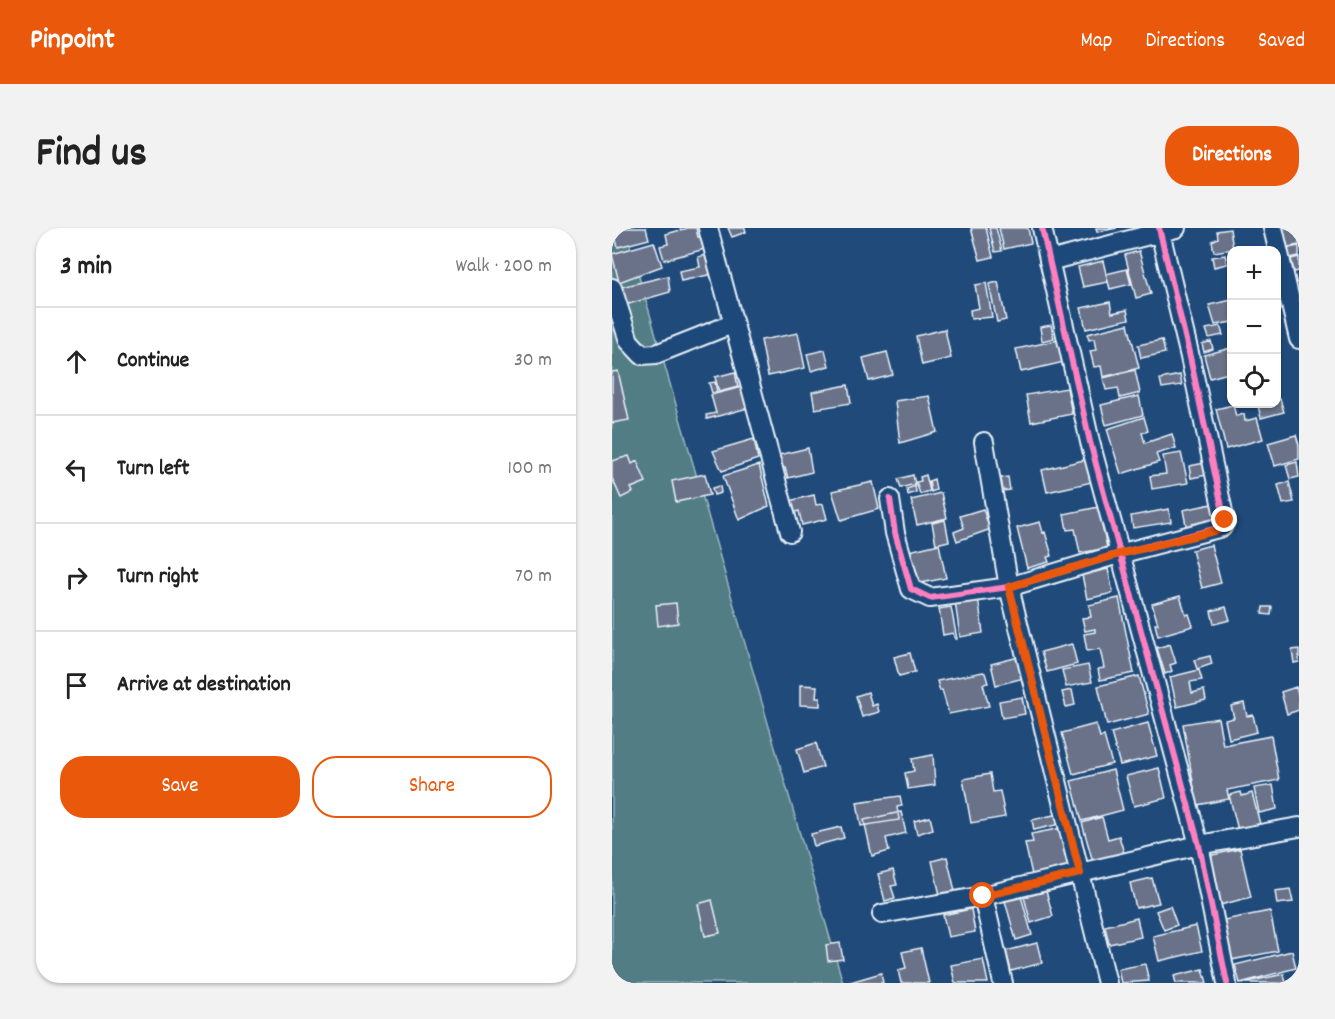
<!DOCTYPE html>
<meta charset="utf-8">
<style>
:root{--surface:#fff;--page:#f2f2f2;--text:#222;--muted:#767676;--line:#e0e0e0;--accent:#ea580c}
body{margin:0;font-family:Dekko,sans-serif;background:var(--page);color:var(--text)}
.controls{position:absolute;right:18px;top:18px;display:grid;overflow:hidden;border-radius:12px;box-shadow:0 2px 4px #0004}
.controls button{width:54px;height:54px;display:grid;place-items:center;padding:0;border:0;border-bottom:2px solid var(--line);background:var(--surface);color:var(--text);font:30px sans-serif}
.stop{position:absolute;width:18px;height:18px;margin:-14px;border:4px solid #ea580c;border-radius:50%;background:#fff}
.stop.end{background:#ea580c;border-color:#fff;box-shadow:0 2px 6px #0008}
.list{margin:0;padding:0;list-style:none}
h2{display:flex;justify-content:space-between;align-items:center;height:78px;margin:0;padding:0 24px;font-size:26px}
h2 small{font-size:20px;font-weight:400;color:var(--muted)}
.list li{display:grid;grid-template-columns:39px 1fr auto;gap:18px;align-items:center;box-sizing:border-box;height:108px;padding:0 24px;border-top:2px solid var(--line)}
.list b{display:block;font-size:22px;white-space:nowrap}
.list em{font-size:20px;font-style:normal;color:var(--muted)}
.actions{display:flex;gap:12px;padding:18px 24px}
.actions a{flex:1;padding:14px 0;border:2px solid var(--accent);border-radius:24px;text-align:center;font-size:21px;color:var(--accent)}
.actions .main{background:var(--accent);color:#fff}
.icon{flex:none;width:33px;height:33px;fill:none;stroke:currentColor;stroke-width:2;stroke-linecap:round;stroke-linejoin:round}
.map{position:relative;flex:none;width:687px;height:755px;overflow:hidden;border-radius:24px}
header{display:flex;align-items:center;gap:36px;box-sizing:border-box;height:84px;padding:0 30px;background:var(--accent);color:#fff}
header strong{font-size:28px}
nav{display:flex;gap:33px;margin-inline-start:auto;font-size:21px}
.intro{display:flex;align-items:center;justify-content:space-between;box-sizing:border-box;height:144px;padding:0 36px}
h1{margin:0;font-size:42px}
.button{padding:15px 27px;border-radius:24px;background:var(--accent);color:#fff;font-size:21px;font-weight:700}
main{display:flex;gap:36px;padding:0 36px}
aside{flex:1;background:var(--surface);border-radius:24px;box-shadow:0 2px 4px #0004}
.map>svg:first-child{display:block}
</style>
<header>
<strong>Pinpoint</strong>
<nav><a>Map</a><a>Directions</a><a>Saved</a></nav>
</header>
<div class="intro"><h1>Find us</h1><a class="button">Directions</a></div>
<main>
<aside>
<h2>3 min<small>Walk · 200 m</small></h2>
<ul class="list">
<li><svg class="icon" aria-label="ahead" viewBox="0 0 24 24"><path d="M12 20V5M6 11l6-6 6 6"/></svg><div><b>Continue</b></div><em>30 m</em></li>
<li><svg class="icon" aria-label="left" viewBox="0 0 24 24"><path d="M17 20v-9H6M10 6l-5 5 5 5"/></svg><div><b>Turn left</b></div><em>100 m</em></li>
<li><svg class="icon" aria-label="right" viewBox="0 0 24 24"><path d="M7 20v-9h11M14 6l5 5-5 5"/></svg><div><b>Turn right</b></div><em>70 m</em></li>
<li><svg class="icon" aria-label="arrive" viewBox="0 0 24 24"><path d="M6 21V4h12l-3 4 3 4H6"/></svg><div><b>Arrive at destination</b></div></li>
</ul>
<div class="actions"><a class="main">Save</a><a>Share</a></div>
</aside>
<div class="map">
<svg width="687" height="755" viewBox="0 0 687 755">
<rect width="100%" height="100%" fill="#1f4a7a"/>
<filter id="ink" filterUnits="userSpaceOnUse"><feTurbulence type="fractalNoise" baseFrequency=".0167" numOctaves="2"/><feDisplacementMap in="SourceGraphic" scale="12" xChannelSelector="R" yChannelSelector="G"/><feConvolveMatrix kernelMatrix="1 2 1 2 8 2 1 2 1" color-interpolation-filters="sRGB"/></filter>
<g filter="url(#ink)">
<path fill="#527d84" stroke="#9db7be" stroke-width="1.5" d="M0,0H13L231,755H0Z"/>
<path fill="#697289" stroke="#e8f1f8" stroke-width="1.5" d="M1,0H34L37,11L6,19Z
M76,0H84L86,9L90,8L93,21L52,32L48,18L56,16L54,6Z
M116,0H133L134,4L120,9Z
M359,0H374L381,29L368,32Z
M377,0H384L390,23L383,24Z
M387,0H416L419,15L392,21Z
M484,0H505L485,4Z
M668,0H687V17L671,20Z
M618,1L621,21L602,24L600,13L606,10L605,3Z
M42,14L50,38L7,54L0,26Z
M687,18V28L674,31L672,21Z
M527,23L539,66L524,70L513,27Z
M96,26L101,46L69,53L67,43L88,39L86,29Z
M613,27L615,36L602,39L600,29Z
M687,29V43L682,44L679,31Z
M491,33L496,54L471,59L466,39Z
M515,41L519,56L498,61L494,46Z
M56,48L58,64L13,77L9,59Z
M386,54L394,92L385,94L377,56Z
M374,55L380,89L359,91L358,82L367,80L363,57Z
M620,72V94L603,97L597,77Z
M498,74L500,85L515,82L517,91L474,101L469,80Z
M516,96L527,140L491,149L489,138L482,139L478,123L484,122L482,111L477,112L475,106Z
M439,97L442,110L430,113L428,99Z
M608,98L611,107L597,110L594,101Z
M333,101L339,130L310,137L304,108Z
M186,105L193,140L156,148L149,112Z
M447,112L452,134L409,144L404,121Z
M550,112L553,125L529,130L526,117Z
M599,113L601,121L592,124L590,116Z
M619,120L620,144L598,150L592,127Z
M213,122L217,138L199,143L195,126Z
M275,124L281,147L257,153L251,130Z
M523,142L528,165L508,170L506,160L494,162L491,150Z
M6,143L17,192L0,195V144Z
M123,144L126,159L107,164L103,149Z
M568,147L570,157L550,160L548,151Z
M103,154L105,164L100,165L97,155Z
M236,157L239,175L203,181L200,164Z
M130,159L136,180L95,191L94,187L104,185L99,167Z
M455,160L460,186L419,194L414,167Z
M317,168L325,204L288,215L283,173Z
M527,168L531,187L494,197L489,177Z
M664,169L665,172L668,171L672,184L649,190L646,178L664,176Z
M621,177L624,188L632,186L633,193L645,190L651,211L614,221L604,181Z
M532,189L536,203L530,205L533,215L560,206L564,220L544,226L547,234L509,246L495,201Z
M684,207L687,217V231L663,238L656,215Z
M142,211L146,231L110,243L101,223Z
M196,220L200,244L176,250L173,240L170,241L167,227Z
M569,225L576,255L540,261L538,248L554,246L551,228Z
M17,228L20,236L25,233L34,254L19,260L21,264L9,270L0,250V233Z
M476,231L480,254L435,264L430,242Z
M685,234L687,249L678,251L674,237Z
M593,235L595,247L579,250L577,238Z
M147,237L157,278L127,292L111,248Z
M93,246L98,267L64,274L60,253Z
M301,247L303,256L289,260L286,251Z
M314,247L318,263L308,266L304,254L309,253L308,249Z
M396,249L398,262L391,263L389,250Z
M322,251L324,262L319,264L317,253Z
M261,254L267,281L229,292L220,263Z
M677,254L682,274L671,276L666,257Z
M108,258L109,265L102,267L100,260Z
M303,258L304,264L296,267L295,261Z
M329,265L335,290L305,297L299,272Z
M202,267L204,277L211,276L215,291L190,297L187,283L180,285L177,273Z
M605,275L609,296L575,302L571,282Z
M487,279L495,320L468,325L463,301L455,302L452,286Z
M371,281L375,293L379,292L382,300L345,313L342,304L352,300L348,288Z
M557,281L559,294L521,300L519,288Z
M333,292L337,313L324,316L320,295Z
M428,294L431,305L433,304L440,328L435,329L437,334L415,340L405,300Z
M327,316L334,350L304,356L297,323Z
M599,317L609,355L590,360L580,322Z
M496,341L501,365L475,371L470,347Z
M568,368L574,387L577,386L581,398L546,408L543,396H546L540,376Z
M366,369L371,405L348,409L343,373Z
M507,370L522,445L488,452L486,441L492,440L488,421L475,423L472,406L483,404V401L473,403L470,390L479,389L477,377Z
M64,375L66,395L46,398L44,377Z
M339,379L345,411H343L341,405L331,407L327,381Z
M614,379L618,392L602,396L599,383Z
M651,379H660L659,387L650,386Z
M460,416L465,436L435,444L429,424Z
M558,416L564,435L558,437L560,443L553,446L545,420Z
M687,421V434L682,435L680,422Z
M298,425L303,444L287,448L282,429Z
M598,428L600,436L585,441L582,432Z
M407,429L412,450L384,457L379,436Z
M476,437L480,454L454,459L450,442Z
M587,442L590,452L578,454L580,465L592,462L594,472L565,479L558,449Z
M371,444L373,445L376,455L371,456L377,478L337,486L330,462L328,463L325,453Z
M527,448L537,486L495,497L486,458Z
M188,457L205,458L204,470H208V478L188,477Z
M684,459L687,470V482L675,486L669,464Z
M460,462L463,477L454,479L450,464Z
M256,464L260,478L265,476L267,484L250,489L244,468Z
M410,469L413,486L390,490L387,473Z
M632,475L635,488L641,487L645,504L617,511L613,492L622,490L619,478Z
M606,490L611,517L659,508L667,552L615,562L617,571L585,577L571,496Z
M536,495L545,528L508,537L499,505Z
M484,496L488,509L492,508L500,536L461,546L450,505Z
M204,515L211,539L192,545L185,521Z
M321,527L323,557L296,561L293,545L302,543L300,531Z
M547,540L554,570L522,578L514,548Z
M501,542L511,582L470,593L459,553Z
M378,546L381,564L388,563L393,589L359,595L351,551Z
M661,557L665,581L647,585L642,560Z
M629,564L630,568L640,565L648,596L626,602L617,567Z
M288,568L290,578L285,579L287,592L249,598L245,574Z
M289,584L294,605L274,610L277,623L260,628L252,592Z
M446,586L448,596L422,602L420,592Z
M318,589L321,601L305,606L302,593Z
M490,589L496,611L507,608L512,625L481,634L470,595Z
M229,599L232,610L202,618L199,606Z
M450,600L458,638L420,647L413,615L421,614L419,606Z
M628,621L639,669L608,677L596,628Z
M335,629L343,663L328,667L320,633Z
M281,642L285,657L279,658L283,670L273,673L266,646Z
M540,650L547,675L524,680L518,655Z
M678,661L681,674L665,676L663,663Z
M434,663L441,688L419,695L412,669Z
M409,668L420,707L404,712L393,673Z
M100,672L108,705L93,708L86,676Z
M558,678L565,697L552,702L544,683Z
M359,681L363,704L336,709L331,687Z
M658,683L666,723L619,732L612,692Z
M525,690L529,709L497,716L493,698Z
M584,698L590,723L547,733L541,708Z
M228,715L231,731L216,733L214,717Z
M425,715L430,735L399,743L394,723Z
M309,720L317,755H289L286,742L294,740L290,724Z
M680,723L684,740L628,755L623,737Z
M371,731L376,755H343L339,737Z
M533,736L537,753L509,755L506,741Z
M591,741L595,755H564L562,748Z
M269,745L271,755H235Z
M672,746L674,755H631Z"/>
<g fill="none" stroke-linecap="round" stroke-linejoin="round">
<defs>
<path id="minor" d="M96,0L178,304
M430,0L478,214L587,617L615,755
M661,0L687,111
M437,33L564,0
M0,60L17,113L30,127L44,126L120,96
M372,214L397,359L495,755
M278,271L283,305L299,361L318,370L397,359L507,326L610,299L613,293L578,129L547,0
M371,668L391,755
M270,686L371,668L587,617L687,599"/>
</defs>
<use href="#minor" stroke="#e8f1f8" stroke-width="22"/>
<use href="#minor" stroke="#1f4a7a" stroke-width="18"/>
<defs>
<path id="cycleway" d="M430,0L478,214L587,617L615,755
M278,271L283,305L299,361L318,370L397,359L507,326L610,299L613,293L578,129L547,0"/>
</defs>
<use href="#cycleway" stroke="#1f4a7a" stroke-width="10"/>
<use href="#cycleway" stroke="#ff80c0" stroke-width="6"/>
</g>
</g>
<g fill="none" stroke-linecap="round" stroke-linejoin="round" filter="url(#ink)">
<path stroke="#ea580c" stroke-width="8" d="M371,668L468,645L397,359L507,326L606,302L610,300L613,292"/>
</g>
</svg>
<div class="controls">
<button>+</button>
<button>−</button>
<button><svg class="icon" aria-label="locate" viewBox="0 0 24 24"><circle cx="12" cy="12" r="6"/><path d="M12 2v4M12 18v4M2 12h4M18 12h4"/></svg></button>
</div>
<div class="stop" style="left:371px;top:668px"></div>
<div class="stop end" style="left:613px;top:292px"></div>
</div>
</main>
